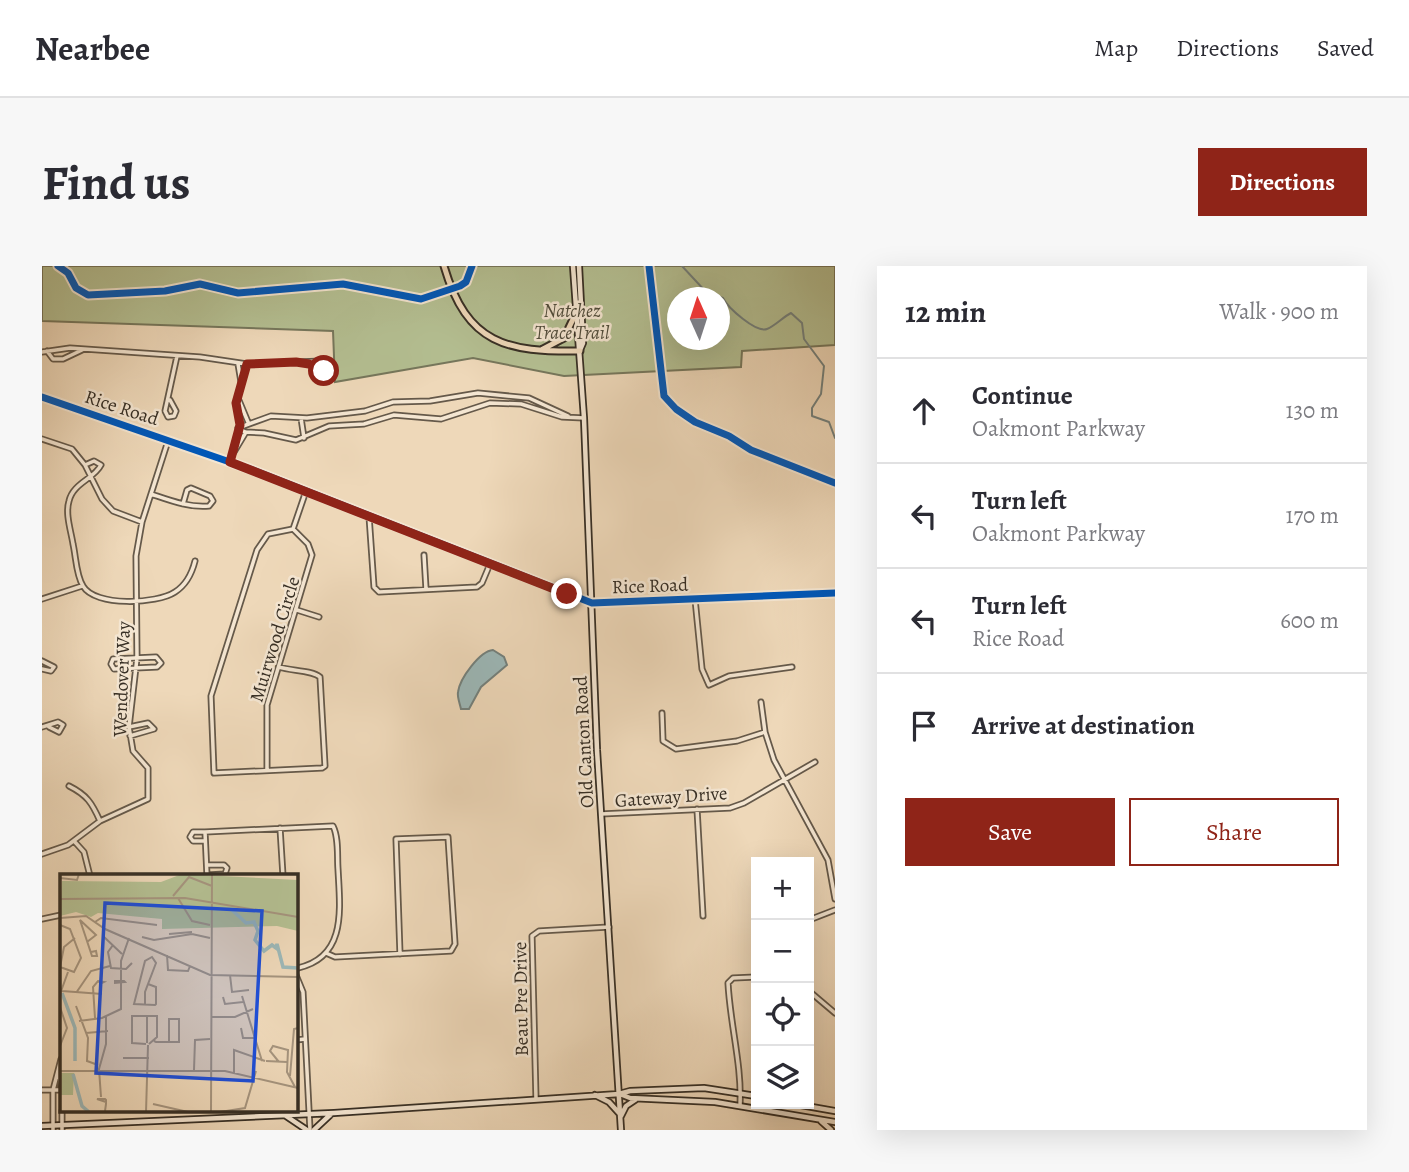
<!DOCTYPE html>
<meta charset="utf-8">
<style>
:root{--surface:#fff;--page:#f7f7f7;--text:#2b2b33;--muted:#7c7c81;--line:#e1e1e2;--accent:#8f2418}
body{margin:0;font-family:Alegreya,serif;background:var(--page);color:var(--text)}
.controls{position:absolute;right:21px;bottom:21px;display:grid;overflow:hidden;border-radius:0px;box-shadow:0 7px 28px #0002}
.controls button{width:63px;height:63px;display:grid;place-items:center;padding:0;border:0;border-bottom:2px solid var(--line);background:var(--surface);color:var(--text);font:35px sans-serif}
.compass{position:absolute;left:625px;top:21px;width:63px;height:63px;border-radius:50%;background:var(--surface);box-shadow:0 7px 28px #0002;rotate:357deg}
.stop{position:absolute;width:21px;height:21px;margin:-16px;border:5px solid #8f2418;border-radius:50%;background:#fff}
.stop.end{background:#8f2418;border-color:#fff;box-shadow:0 2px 7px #0008}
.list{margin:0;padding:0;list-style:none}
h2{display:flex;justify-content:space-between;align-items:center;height:91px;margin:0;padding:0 28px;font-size:30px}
h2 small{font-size:23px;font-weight:400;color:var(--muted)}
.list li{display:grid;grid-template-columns:46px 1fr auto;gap:21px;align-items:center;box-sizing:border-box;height:105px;padding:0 28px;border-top:2px solid var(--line)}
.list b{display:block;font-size:26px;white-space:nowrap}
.list p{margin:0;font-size:23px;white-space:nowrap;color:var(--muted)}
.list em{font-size:23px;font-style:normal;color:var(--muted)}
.actions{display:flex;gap:14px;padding:21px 28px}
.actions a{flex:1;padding:16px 0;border:2px solid var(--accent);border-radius:0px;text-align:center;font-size:24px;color:var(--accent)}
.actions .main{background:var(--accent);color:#fff}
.icon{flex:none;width:38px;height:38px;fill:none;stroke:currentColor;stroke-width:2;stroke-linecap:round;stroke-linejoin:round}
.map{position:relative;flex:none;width:793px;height:864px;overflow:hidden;border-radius:0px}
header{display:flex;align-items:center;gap:42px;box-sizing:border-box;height:98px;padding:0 35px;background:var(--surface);border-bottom:2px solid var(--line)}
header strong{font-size:33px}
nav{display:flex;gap:38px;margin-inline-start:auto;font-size:24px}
.intro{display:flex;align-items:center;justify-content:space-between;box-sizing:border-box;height:168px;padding:0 42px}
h1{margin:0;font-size:49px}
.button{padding:18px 32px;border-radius:0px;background:var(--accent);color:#fff;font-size:24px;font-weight:700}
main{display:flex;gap:42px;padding:0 42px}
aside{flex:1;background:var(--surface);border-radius:0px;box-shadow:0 7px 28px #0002}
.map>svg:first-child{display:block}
</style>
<header>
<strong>Nearbee</strong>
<nav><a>Map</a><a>Directions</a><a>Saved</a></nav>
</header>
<div class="intro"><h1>Find us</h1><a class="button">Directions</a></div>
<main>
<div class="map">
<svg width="793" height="864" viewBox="0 0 793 864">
<rect width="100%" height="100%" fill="#eed8b9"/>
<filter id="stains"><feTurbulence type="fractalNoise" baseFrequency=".00286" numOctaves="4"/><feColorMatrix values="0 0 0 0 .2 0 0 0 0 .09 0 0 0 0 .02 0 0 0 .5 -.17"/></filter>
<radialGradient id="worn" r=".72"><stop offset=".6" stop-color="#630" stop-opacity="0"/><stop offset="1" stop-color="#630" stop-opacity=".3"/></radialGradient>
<path fill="#b4bf92" stroke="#76775c" stroke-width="2" fill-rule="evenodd" d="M0,0H793V79L700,85L699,101L522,110L431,92L293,116L291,65L0,55ZM636,32H678V74H636Z"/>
<path fill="#9cb8b8" stroke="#74817d" stroke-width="2" d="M451,384L462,391L465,399L439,421L427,443H419C418,438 415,431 416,426C418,412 438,385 451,384Z"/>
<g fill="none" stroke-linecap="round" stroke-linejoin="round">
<path stroke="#74817d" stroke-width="2" d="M640,0L665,27L681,32C686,42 714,67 725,63C733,60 741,51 749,47L760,57L762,73L782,100L779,128L770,142V150L787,156L793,172"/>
<defs>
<path id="street" d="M5,85L11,93H21L40,84
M0,86L28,82L158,91L205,98L280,95L285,100L278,105L267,98
M196,98L199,116
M196,132L206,156
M128,134L134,145L132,150L126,151L123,145L135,90
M526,150L487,132L436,127L388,135L351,136L323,145L265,152L229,150L196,162L203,166L222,167L254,174L287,160L322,158L352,149L399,153L448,137L479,138L520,151L542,152
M259,152L262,172
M198,159L194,137L205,98
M0,173L30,183L43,199L60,233L71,245L100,256
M192,186L204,166
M188,196L196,165
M43,199L52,195L59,199C52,213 31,217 27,235C23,248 29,265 31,278C34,291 34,309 41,320C53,341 115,338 133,326C144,319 150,307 153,295
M109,228C127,234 147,242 167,240L171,235L168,230L149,222L145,224L141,238
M327,250L332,321L337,326L435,321L440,317L448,298
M251,263L264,225
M382,289L384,323
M0,333L40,320
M653,333L660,403L667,419L687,410L750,401
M255,344L277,351
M114,391L119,397L115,401L72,403L69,398L71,393Z
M0,395L12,401L9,405L0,403
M719,436L723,466L732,494L786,594L793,633
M620,447L621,475L634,483L695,475L723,466
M0,461L16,456L21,459L17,466L7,461
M87,461L106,457L112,463L88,470
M225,504V439L270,289L266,278L251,263L226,268L215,284L169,430L172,507L280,502L283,500L278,411C270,404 249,405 237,401
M27,520C45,529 50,537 58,555
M655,543L661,650
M559,548L688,542L702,537L773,496
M238,562L241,610
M163,566H151L148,571L151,575H163
M32,575L42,586L48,610
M0,588L26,579L58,555L106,533V502L91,485L87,461L95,392L94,290L100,256L126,175
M165,599H182L185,602L183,608L165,609
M165,610L163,566L291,560C297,572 295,590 296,603C298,643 305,691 256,702
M0,653L19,649
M767,654L793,644
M284,687L293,691L409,685L413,678L406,571L354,573L358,688
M254,709L261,726L268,864
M767,725L793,747
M254,774L263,773
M17,807L19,822
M0,824H19
M494,833L490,670L497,665L567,661
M698,839C700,799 688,758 686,717L691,712L714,711
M20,845V864
M11,864V824L19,793"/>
<path id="secondary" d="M531,0L542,152L555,484L579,864
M537,0L541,77L538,84
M0,131L208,203L550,337L793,327
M578,828L588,832L673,836L793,856
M553,829L567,836L577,847
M753,838L793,845
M244,850L265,864
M579,850L584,840L593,834
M779,855L789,864
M0,860L292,847L577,828L588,825L662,822L714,830
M272,864L289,848"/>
<path id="primary" d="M402,0C425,79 465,86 538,85
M501,83L522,72L533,49"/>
</defs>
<use href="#street" stroke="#65594a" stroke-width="7"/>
<use href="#secondary" stroke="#372f25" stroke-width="8"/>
<use href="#primary" stroke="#372f25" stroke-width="9"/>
<use href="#street" stroke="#f4e6d2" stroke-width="3.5"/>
<use href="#secondary" stroke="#f4e6d2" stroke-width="4.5"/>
<use href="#primary" stroke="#eed8b9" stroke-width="5"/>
<defs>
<path id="cycleway" d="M16,0L26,7L34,22L46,29L123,25L158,18L196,27L301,18L379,33L418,20L424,16L430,0
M607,0L622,130L634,143L653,156L687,170L709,184L793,217
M0,131L208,203L550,337L793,327"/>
</defs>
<use href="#cycleway" stroke="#f4e6d2" stroke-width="11"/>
<use href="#cycleway" stroke="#0057b8" stroke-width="7"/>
</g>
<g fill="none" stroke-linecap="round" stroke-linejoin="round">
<path stroke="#8f2418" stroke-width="9" d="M282,105L267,98L254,96L205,98L194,137L198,159L188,196L525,328"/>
</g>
<g text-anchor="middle" stroke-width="5" stroke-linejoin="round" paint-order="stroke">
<g font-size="19" font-style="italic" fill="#504c3b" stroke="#f4e6d2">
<text x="530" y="51">Natchez<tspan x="530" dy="22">Trace Trail</tspan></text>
</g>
<g font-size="19" fill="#372f25" stroke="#f4e6d2">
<text transform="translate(80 141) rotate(18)" y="7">Rice Road</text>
<text transform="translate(608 319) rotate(-2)" y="7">Rice Road</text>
<text transform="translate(232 373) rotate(-73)" y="7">Muirwood Circle</text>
<text transform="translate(79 413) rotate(-88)" y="7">Wendover Way</text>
<text transform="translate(541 476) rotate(-93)" y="7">Old Canton Road</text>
<text transform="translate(629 530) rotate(-4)" y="7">Gateway Drive</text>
<text transform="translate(478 733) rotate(-91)" y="7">Beau Pre Drive</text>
</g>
</g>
<g transform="translate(18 608)">
<rect width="238" height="238" fill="#eed8b9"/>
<path d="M122,0L238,6V57L217,52L102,55V45L38,39L31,43L16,38L0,42L2,7L101,8ZM0,199H14L13,221H0Z" fill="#b4bf92"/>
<path fill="none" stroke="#9cb8b8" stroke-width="3.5" d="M171,35L186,49L194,48L198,57L195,66L204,77L212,71L216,74L217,70L223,93L238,94M2,119L15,154V187M13,200L22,232L29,238"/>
<path fill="none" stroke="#a5947e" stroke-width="2" d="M0,4L17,6L19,0M113,22L129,3L152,12M118,24L132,47L150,51M0,25L125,24L238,43M0,44L26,42L45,55L150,101L238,103M35,48L41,44L97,51M0,51L10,55L21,84L14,98L0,93M109,60L132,58M43,62L62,80M82,63L94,66L132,60L150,64M27,68L36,61L20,46L32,82H37L36,77L31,78M53,71L48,78L51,94L66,95L72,89M107,81L108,96L128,97L130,92M0,93L4,73L15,64M170,101L172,118L189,116M55,107H64L65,108L55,109ZM2,117L42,120M16,119L31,97L50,92M0,120L8,98M182,122L202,187M163,123L165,130L183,128M85,130V118L96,89L92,83L85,87L74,130L95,131L96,130V113L88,110M16,132L28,164L27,187L38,191M0,133L7,154L0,172M87,143V169M152,143H175L193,135M35,144L33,113L38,107L44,108L42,109L38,107M19,147L42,144L61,135V87L69,64M181,154L183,164H196M26,159L48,157M94,167L96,168H119V145H109V168M86,170L72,169V142H97V163L89,170M63,184H89M206,187L227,188M219,188L210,177L213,172L228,176L227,198L235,213M134,196L135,166L150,165M0,197H165L238,214M174,199V176L205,187M230,202L234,155L238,154M41,223L39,195L46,170V142M93,230L128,238M45,237L46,230V226L45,225H37L46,228M86,238L88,171M151,238L152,0M160,238L185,234L196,197"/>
<path fill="#1d4ed8" fill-opacity="0.15" stroke="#1d4ed8" stroke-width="3.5" d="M45,29L202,37L193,207L36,199Z"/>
<rect width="238" height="238" fill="none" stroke="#372f25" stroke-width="3.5"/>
</g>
<rect width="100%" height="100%" filter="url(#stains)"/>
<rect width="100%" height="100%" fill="url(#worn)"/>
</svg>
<div class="controls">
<button>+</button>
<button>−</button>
<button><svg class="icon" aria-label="locate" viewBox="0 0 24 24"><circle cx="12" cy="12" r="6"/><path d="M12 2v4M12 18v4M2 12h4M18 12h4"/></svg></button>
<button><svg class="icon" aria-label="layers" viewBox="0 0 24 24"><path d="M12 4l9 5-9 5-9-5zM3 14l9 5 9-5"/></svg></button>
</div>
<svg class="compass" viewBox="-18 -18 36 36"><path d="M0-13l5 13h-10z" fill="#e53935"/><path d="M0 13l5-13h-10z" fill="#7c7c81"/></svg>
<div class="stop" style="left:282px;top:105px"></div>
<div class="stop end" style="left:525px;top:328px"></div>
</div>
<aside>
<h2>12 min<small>Walk · 900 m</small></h2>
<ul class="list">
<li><svg class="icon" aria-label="ahead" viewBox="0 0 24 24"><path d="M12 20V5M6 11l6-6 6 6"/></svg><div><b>Continue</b><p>Oakmont Parkway</p></div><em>130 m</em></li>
<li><svg class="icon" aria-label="left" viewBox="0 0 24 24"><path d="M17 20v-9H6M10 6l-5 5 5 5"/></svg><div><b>Turn left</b><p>Oakmont Parkway</p></div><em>170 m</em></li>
<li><svg class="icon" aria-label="left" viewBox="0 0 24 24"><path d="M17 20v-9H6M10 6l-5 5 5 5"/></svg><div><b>Turn left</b><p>Rice Road</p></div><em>600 m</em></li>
<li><svg class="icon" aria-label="arrive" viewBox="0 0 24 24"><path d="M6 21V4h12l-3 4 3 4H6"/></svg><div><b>Arrive at destination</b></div></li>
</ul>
<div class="actions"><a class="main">Save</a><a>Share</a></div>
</aside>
</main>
